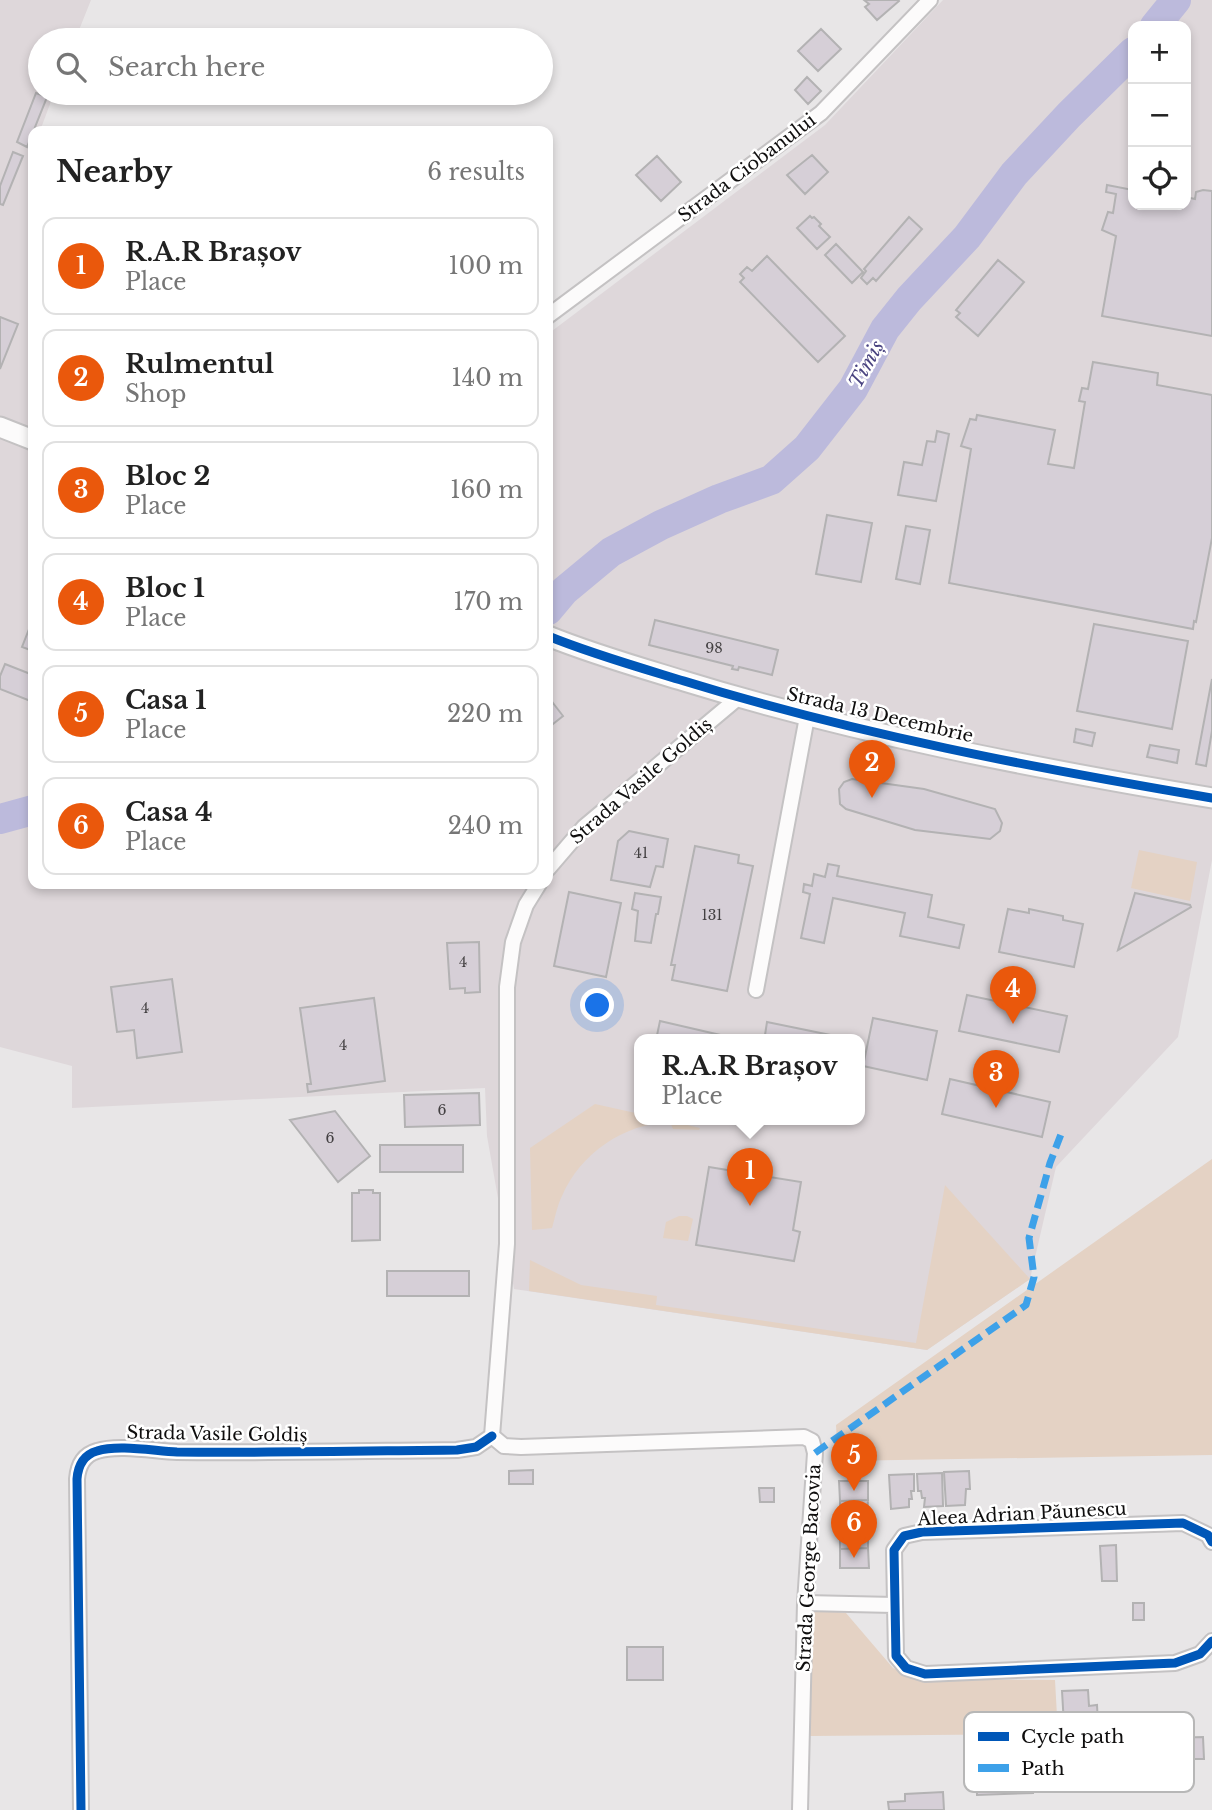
<!DOCTYPE html>
<meta charset="utf-8">
<style>
:root{--surface:#fff;--page:#f6f6f6;--text:#222;--muted:#767676;--line:#e0e0e0;--accent:#ea580c}
body{margin:0;font-family:"Libre Baskerville",serif;background:var(--page);color:var(--text)}
.controls{position:absolute;right:21px;top:21px;display:grid;overflow:hidden;border-radius:14px;box-shadow:0 4px 10px #0003}
.controls button{width:63px;height:63px;display:grid;place-items:center;padding:0;border:0;border-bottom:2px solid var(--line);background:var(--surface);color:var(--text);font:35px sans-serif}
.you{position:absolute;left:598px;top:1006px;width:24px;height:24px;margin:-18px;border:5px solid #fff;border-radius:50%;background:#1a73e8;box-shadow:0 0 0 10px #1a73e833}
.badge{display:grid;place-items:center;width:46px;height:46px;border-radius:50%;background:var(--accent);color:#fff;font-size:23px;font-weight:700}
.pin{position:absolute;translate:-50% -58px;filter:drop-shadow(0 2px 4px #0008)}
.pin::after{content:'';position:absolute;top:37px;width:24px;height:21px;background:inherit;clip-path:polygon(0 0,100% 0,50% 100%)}
.popup{position:absolute;left:634px;top:1034px;width:231px;height:91px;box-sizing:border-box;display:grid;place-content:center;border-radius:14px;background:var(--surface);filter:drop-shadow(0 2px 5px #0005);font-size:23px;white-space:nowrap;color:var(--muted)}
.popup b{font-size:26px;color:var(--text)}
.popup::after{content:'';position:absolute;left:50%;top:100%;margin-left:-14px;border:14px solid transparent;border-top-color:var(--surface)}
.list{margin:0;padding:0;list-style:none}
h2{display:flex;justify-content:space-between;align-items:center;height:91px;margin:0;padding:0 28px;font-size:30px}
h2 small{font-size:23px;font-weight:400;color:var(--muted)}
.list li{display:grid;grid-template-columns:46px 1fr auto;gap:21px;align-items:center;box-sizing:border-box;height:98px;margin:0 14px 14px;padding:0 14px;border:2px solid var(--line);border-radius:14px}
.list b{display:block;font-size:26px;white-space:nowrap}
.list p{margin:0;font-size:23px;white-space:nowrap;color:var(--muted)}
.list em{font-size:23px;font-style:normal;color:var(--muted)}
.icon{flex:none;width:38px;height:38px;fill:none;stroke:currentColor;stroke-width:2;stroke-linecap:round;stroke-linejoin:round}
.map{position:relative;flex:none;width:1212px;height:1810px;overflow:hidden}
.search{position:absolute;background:var(--surface);box-shadow:0 4px 10px #0003;left:28px;top:28px;width:525px;height:77px;display:flex;align-items:center;gap:18px;box-sizing:border-box;padding:0 24px;border-radius:38px;color:var(--muted);font-size:26px}
.panel{position:absolute;background:var(--surface);box-shadow:0 4px 10px #0003;left:28px;top:126px;width:525px;height:763px;border-radius:14px}
.map>svg:first-child{display:block}
</style>
<div class="map">
<svg width="1212" height="1810" viewBox="0 0 1212 1810">
<rect width="100%" height="100%" fill="#e8e6e7"/>
<path fill="#ded7da" fill-rule="evenodd" d="M0,0H91L75,40H40V93H54L40,131H33V884H548V334L825,125L943,0H1212V860L1178,1037L1056,1167L1030,1279L927,1350L514,1289L487,1136L485,1088L72,1108V1066L0,1047ZM1133,26H1186V205H1133ZM640,1040H860V1120H640Z"/>
<path fill="#e4d2c4" d="M1139,850L1197,862L1190,901L1131,888Z
M595,1104L640,1114V1120H667L700,1128L699,1130L673,1129L670,1122C623,1124 581,1153 562,1196C557,1206 555,1218 552,1228L532,1230L530,1148Z
M1212,1159V1455L838,1461L836,1425Z
M945,1185L1030,1279L927,1350L529,1291L530,1260L581,1285L657,1296L656,1305L916,1343Z
M679,1216H687L693,1219L688,1241L663,1238L666,1222Z
M812,1609L846,1613L893,1668L919,1679L1055,1680L1058,1734L810,1736Z"/>
<g fill="none" stroke-linecap="round" stroke-linejoin="round">
<path stroke="#bcbadc" stroke-width="30" d="M1155,26L1176,0
M548,610L564,591L611,552L661,525L719,499L771,480L807,448L853,389L885,329L909,299L967,237L1014,174L1069,115L1133,52
M0,819L33,810"/>
</g>
<path fill="#d6cfd7" stroke="#b3b2b3" stroke-width="2" d="M864,0H898L899,1L877,20L865,7L869,4Z
M821,29L841,49L818,71L798,51Z
M807,77L821,91L808,104L795,90Z
M36,93L47,97L27,147L17,142Z
M13,152L23,156L3,205L0,204V186Z
M812,155L828,172L805,194L787,175Z
M657,156L681,182L661,201L636,175Z
M1107,185L1133,190V205H1186V197L1195,199L1196,192L1203,190L1212,191V336L1102,316L1116,236L1102,230L1108,212L1113,213L1116,194L1106,192Z
M810,216L812,218L814,217L821,224L819,226L830,237L817,249L797,228Z
M909,217L922,229L876,281L873,278L867,284L861,278L866,271L864,269Z
M836,244L863,272L852,283L825,255Z
M767,256L845,336L818,362L740,282L744,278L740,274L747,267L752,271Z
M998,260L1024,282L978,336L956,317L960,313L956,310Z
M0,317L18,324L0,369Z
M1093,362L1158,373L1157,385L1212,395V538L1196,622L1194,621L1193,629L949,583L971,449L961,446L970,419L976,420L977,415L1055,430L1048,464L1074,468L1085,402L1079,401L1082,388L1088,389Z
M937,431L949,434L936,501L898,495L904,462L922,465L927,441L935,442Z
M827,515L872,523L861,582L816,574Z
M906,526L930,530L920,584L896,579Z
M33,619V651L22,647Z
M655,620L778,650L772,675L739,667L738,670L732,669L733,666L649,645Z
M1094,624L1188,641L1172,729L1077,711Z
M5,664L33,675V702L0,689V676Z
M1212,679V731L1206,766L1196,764Z
M553,703L563,716L548,728V707Z
M1076,729L1095,733L1092,746L1074,742Z
M1150,745L1179,750L1177,763L1147,757Z
M852,779L924,789L995,809L1002,823L1000,831L990,839L915,830L846,809L840,804L839,789L844,782Z
M629,831L668,839L663,867L656,866L650,887L611,880L618,841Z
M695,846L739,855L738,863L753,866L727,991L672,980L675,965H671Z
M828,864L839,866L837,876L932,895L928,917L964,925L959,948L900,936L905,913L833,898L824,943L801,938L810,894L803,892L804,884L812,886L814,874L825,877Z
M569,892L621,903L606,977L554,966Z
M635,893L661,897L658,914H656L651,943L635,941L638,911L632,909Z
M1135,893L1190,905L1191,907L1118,950Z
M1008,909L1029,913V909L1063,916V920L1083,924L1074,967L999,952Z
M479,942L480,992L465,993V988L450,989L447,943Z
M172,979L182,1052L137,1058L134,1030L117,1032L111,987Z
M967,995L1067,1016L1059,1052L959,1031Z
M374,998L385,1081L308,1092L307,1084H311L300,1008Z
M873,1018L937,1031L927,1080L863,1066Z
M660,1021L742,1040H656Z
M767,1022L850,1039L770,1040L771,1036L765,1035Z
M950,1079L1050,1102L1042,1137L942,1114Z
M479,1093L480,1125L405,1127L404,1095Z
M335,1111L370,1156L338,1182L290,1120Z
M380,1145H463V1172H380Z
M709,1167L801,1182L793,1230L800,1232L794,1261L696,1245Z
M359,1190H373V1193H380V1240L352,1241V1193H359Z
M387,1271H469V1296H387Z
M533,1470V1484H509V1471Z
M969,1471L970,1489H966L965,1505L946,1506L944,1472Z
M942,1473L943,1506L924,1507L925,1498H922L921,1491H918L917,1474Z
M914,1474V1491H911L912,1499H909V1507L891,1509L889,1475Z
M839,1481H868V1500L840,1501Z
M759,1488H774V1502H760Z
M868,1500L867,1518L840,1519V1501Z
M868,1529V1548L840,1549V1530Z
M1116,1545L1117,1581H1102L1100,1546Z
M868,1548L869,1568H840V1549Z
M1133,1603H1144V1620H1133Z
M627,1647H663V1680H627Z
M1088,1690L1089,1706L1097,1705L1098,1724L1064,1725L1062,1691Z
M1203,1737L1204,1759H1168L1167,1738Z
M1031,1745L1033,1793L977,1795L975,1747Z
M943,1792L944,1810H889L888,1802L905,1801V1794Z"/>
<g fill="none" stroke-linecap="round" stroke-linejoin="round">
<defs>
<path id="minor" d="M548,316L821,113L930,0
M548,869L584,827L738,698
M756,990L807,717
M492,1436L504,1446L521,1447L804,1437L812,1441L815,1453L805,1603L800,1810
M492,1436L507,1244V987L513,942L526,905L539,884
M1212,1542L1208,1535L1183,1523L922,1532L904,1536L894,1550L896,1656L906,1668L925,1674L1175,1663L1200,1654L1212,1641
M805,1603L894,1605
M81,1810L77,1479C78,1466 83,1455 97,1451C118,1444 154,1451 177,1452C270,1453 364,1451 457,1450L476,1447L492,1436"/>
<path id="secondary" d="M0,427L33,440
M548,636C592,654 638,667 684,681C856,734 1034,768 1212,798"/>
</defs>
<use href="#minor" stroke="#c4c2c3" stroke-width="18"/>
<use href="#secondary" stroke="#c4c2c3" stroke-width="23"/>
<use href="#minor" stroke="#fcfbfb" stroke-width="14"/>
<use href="#secondary" stroke="#fcfbfb" stroke-width="19"/>
<path stroke="#3da1e9" stroke-width="7" stroke-dasharray="14 7" stroke-linecap="butt" d="M815,1453L1026,1305L1034,1277L1029,1238L1050,1163L1063,1129"/>
<defs>
<path id="cycleway" d="M548,636C592,654 638,667 684,681C856,734 1034,768 1212,798
M1212,1542L1208,1535L1183,1523L922,1532L904,1536L894,1550L896,1656L906,1668L925,1674L1175,1663L1200,1654L1212,1641
M81,1810L77,1479C78,1466 83,1455 97,1451C118,1444 154,1451 177,1452C270,1453 364,1451 457,1450L476,1447L492,1436"/>
</defs>
<use href="#cycleway" stroke="#fff" stroke-width="13"/>
<use href="#cycleway" stroke="#0057b8" stroke-width="9"/>
</g>
<g text-anchor="middle" stroke-width="5" stroke-linejoin="round" paint-order="stroke">
<g font-size="14" fill="#434042">
<text x="714" y="653">98</text>
<text x="641" y="858">41</text>
<text x="712" y="920">131</text>
<text x="463" y="967">4</text>
<text x="145" y="1013">4</text>
<text x="343" y="1050">4</text>
<text x="442" y="1115">6</text>
<text x="330" y="1143">6</text>
</g>
<g font-size="18" fill="#0f0e0e" stroke="#fff">
<text transform="translate(747 168) rotate(-37)" y="6">Strada Ciobanului</text>
<text transform="translate(880 715) rotate(13)" y="6">Strada 13 Decembrie</text>
<text transform="translate(641 781) rotate(-41)" y="6">Strada Vasile Goldiș</text>
<text transform="translate(217 1434) rotate(1)" y="6">Strada Vasile Goldiș</text>
<text transform="translate(1022 1514) rotate(-3)" y="6">Aleea Adrian Păunescu</text>
<text transform="translate(809 1568) rotate(-87)" y="6">Strada George Bacovia</text>
</g>
<g font-size="19" font-style="italic" fill="#4a4481" stroke="#fff">
<text transform="translate(866 364) rotate(-61)" y="7">Timiș</text>
</g>
</g>
<rect x="964" y="1712" width="230" height="80" rx="10" fill="#fff" stroke="#b7b7b7" stroke-width="2"/>
<rect x="978" y="1732" width="31" height="9" fill="#0057b8"/>
<rect x="978" y="1764" width="31" height="8" fill="#3da1e9"/>
<g font-size="19" fill="#0f0e0e">
<text x="1021" y="1743">Cycle path</text>
<text x="1021" y="1775">Path</text>
</g>
</svg>
<div class="controls">
<button>+</button>
<button>−</button>
<button><svg class="icon" aria-label="locate" viewBox="0 0 24 24"><circle cx="12" cy="12" r="6"/><path d="M12 2v4M12 18v4M2 12h4M18 12h4"/></svg></button>
</div>
<div class="you"></div>
<div class="pin badge" style="left:750px;top:1206px">1</div>
<div class="popup"><b>R.A.R Brașov</b>Place</div>
<div class="pin badge" style="left:872px;top:798px">2</div>
<div class="pin badge" style="left:996px;top:1108px">3</div>
<div class="pin badge" style="left:1013px;top:1024px">4</div>
<div class="pin badge" style="left:854px;top:1491px">5</div>
<div class="pin badge" style="left:854px;top:1558px">6</div>
<div class="search"><svg class="icon" aria-label="search" viewBox="0 0 24 24"><circle cx="10" cy="10" r="6"/><path d="M15 15l6 6"/></svg>Search here</div>
<section class="panel">
<h2>Nearby<small>6 results</small></h2>
<ul class="list">
<li><span class="badge">1</span><div><b>R.A.R Brașov</b><p>Place</p></div><em>100 m</em></li>
<li><span class="badge">2</span><div><b>Rulmentul</b><p>Shop</p></div><em>140 m</em></li>
<li><span class="badge">3</span><div><b>Bloc 2</b><p>Place</p></div><em>160 m</em></li>
<li><span class="badge">4</span><div><b>Bloc 1</b><p>Place</p></div><em>170 m</em></li>
<li><span class="badge">5</span><div><b>Casa 1</b><p>Place</p></div><em>220 m</em></li>
<li><span class="badge">6</span><div><b>Casa 4</b><p>Place</p></div><em>240 m</em></li>
</ul>
</section>
</div>
